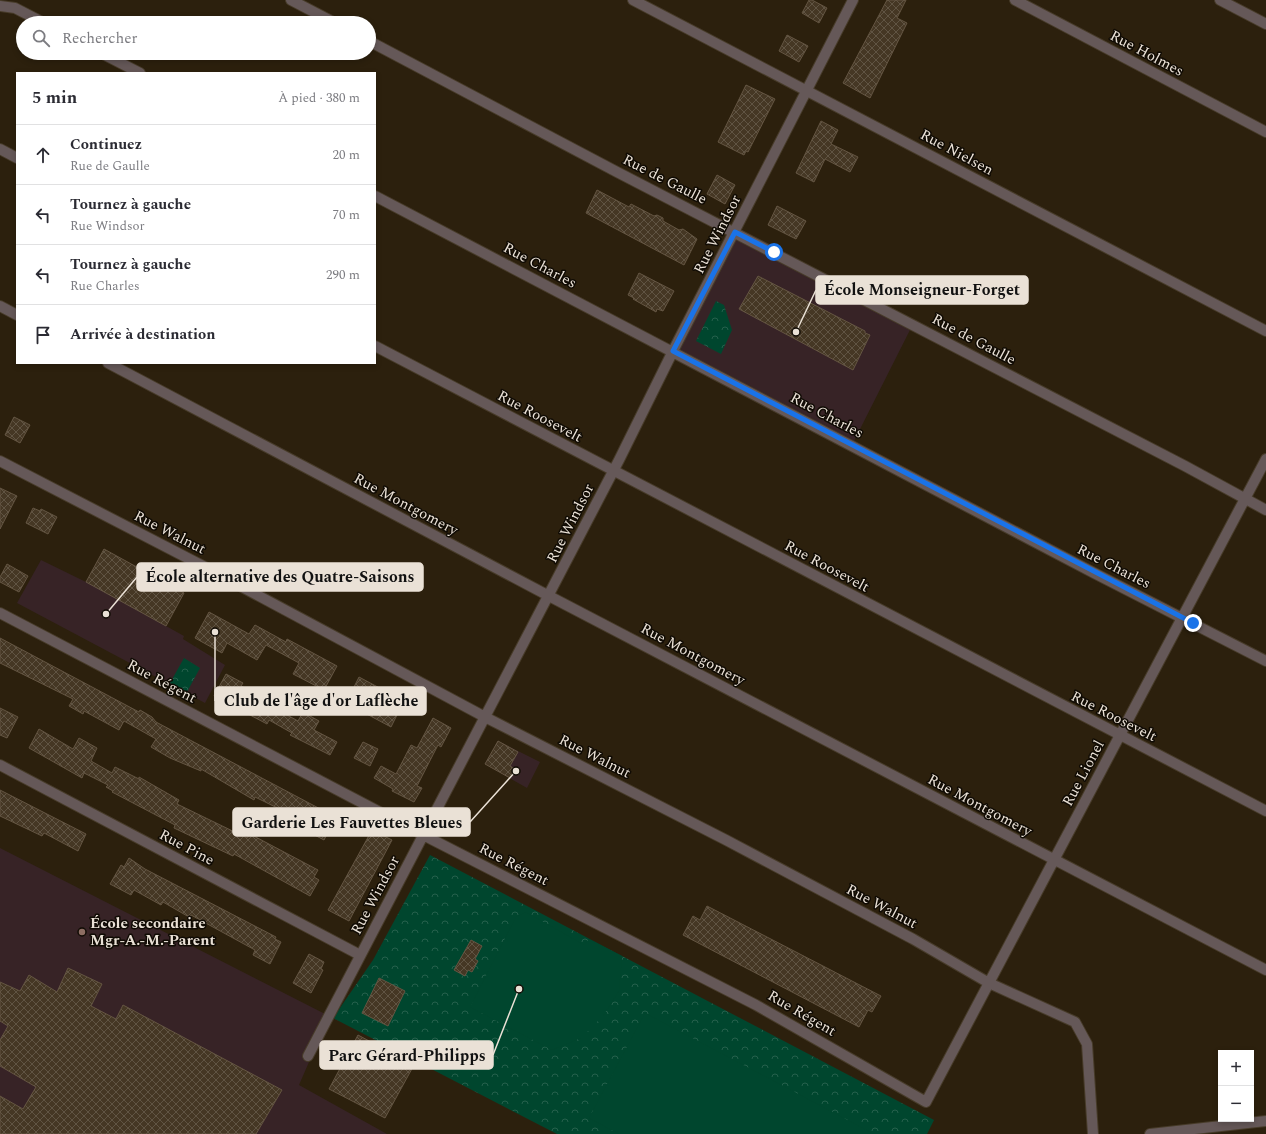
<!DOCTYPE html>
<html lang="fr">
<meta charset="utf-8">
<style>
:root{--surface:#fff;--page:#f7f7f7;--text:#2b2b33;--muted:#7c7c81;--line:#e1e1e2}
body{margin:0;font-family:Spectral,serif;background:var(--page);color:var(--text)}
.controls{position:absolute;right:12px;bottom:12px;display:grid;overflow:hidden;border-radius:0px;box-shadow:0 2px 6px #0003}
.controls button{width:36px;height:36px;display:grid;place-items:center;padding:0;border:0;border-bottom:1px solid var(--line);background:var(--surface);color:var(--text);font:20px sans-serif}
.stop{position:absolute;width:12px;height:12px;margin:-9px;border:3px solid #1a73e8;border-radius:50%;background:#fff}
.stop.end{background:#1a73e8;border-color:#fff;box-shadow:0 1px 4px #0008}
.list{margin:0;padding:0;list-style:none}
h2{display:flex;justify-content:space-between;align-items:center;height:52px;margin:0;padding:0 16px;font-size:17px}
h2 small{font-size:13px;font-weight:400;color:var(--muted)}
.list li{display:grid;grid-template-columns:26px 1fr auto;gap:12px;align-items:center;box-sizing:border-box;height:60px;padding:0 16px;border-top:1px solid var(--line)}
.list b{display:block;font-size:15px;white-space:nowrap}
.list p{margin:0;font-size:13px;white-space:nowrap;color:var(--muted)}
.list em{font-size:13px;font-style:normal;color:var(--muted)}
.icon{flex:none;width:22px;height:22px;fill:none;stroke:currentColor;stroke-width:2;stroke-linecap:round;stroke-linejoin:round}
.map{position:relative;flex:none;width:1266px;height:1134px;overflow:hidden}
.search{position:absolute;background:var(--surface);box-shadow:0 2px 6px #0003;left:16px;top:16px;width:360px;height:44px;display:flex;align-items:center;gap:10px;box-sizing:border-box;padding:0 14px;border-radius:22px;color:var(--muted);font-size:15px}
.panel{position:absolute;background:var(--surface);box-shadow:0 2px 6px #0003;left:16px;top:72px;width:360px;height:292px;border-radius:0px}
.map>svg:first-child{display:block}
</style>
<div class="map">
<svg width="1266" height="1134" viewBox="0 0 1266 1134">
<defs>
<pattern id="park-crowns" width="20" height="18" patternUnits="userSpaceOnUse"><rect width="20" height="18" fill="#00462e"/><path d="M2 6a3 3 0 1 1 6 0M12 15a3 3 0 1 1 6 0" fill="none" stroke="#25604c"/></pattern>
<pattern id="building-cross-hatch" width="8" height="8" patternUnits="userSpaceOnUse"><rect width="8" height="8" fill="#453724"/><path d="M0 0l8 8M0 8l8-8" fill="none" stroke="#605443"/></pattern>
</defs>
<rect width="100%" height="100%" fill="#2c200d"/>
<path fill="#372326" d="M735,232L913,324L852,445L673,351Z
M104,549L184,593L166,626L184,636L183,639L225,665L205,703L17,603L41,560L86,582Z
M498,741L540,762L527,788L485,764Z
M0,848L329,1016L299,1085L387,1134H0Z"/>
<path fill="url(#park-crowns)" d="M716,301L724,305L732,330L721,354L696,341Z
M184,658L200,668L187,692L170,683Z
M430,855L934,1120L927,1134H557L333,1018L373,960Z"/>
<path fill="#00462e" d="M526,912L584,945L589,939L622,956L619,991L603,1016L581,1038L552,1050L470,1007L516,917Z
M645,1013L874,1134H619L589,1118Z"/>
<path fill="url(#building-cross-hatch)" stroke="#645542" d="M809,0H812L827,8L819,23L802,13Z
M887,0H906L897,18L907,23L870,98L843,83Z
M787,35L808,46L799,62L779,51Z
M746,85L775,99L748,152L746,151L744,155L718,142Z
M821,121L838,130L831,144L858,157L850,172L825,159L814,182L796,173Z
M717,175L735,185L725,204L707,194Z
M597,190L629,207L631,204L654,216L657,215L663,218V221L679,230L683,229L697,239L684,265L586,213Z
M777,206L806,221L796,239L768,225Z
M639,273L674,291L663,311L657,309L656,312L633,299L634,298L628,295Z
M758,276L865,331V333L870,335L853,370L739,309Z
M14,417L30,425L20,443L5,435Z
M0,488L17,496L0,529Z
M33,508L40,511L41,509L57,517L48,534L26,523Z
M104,549L184,593L166,626L86,582Z
M7,564L28,576L19,592L0,582V577Z
M209,612L249,634L255,625L286,642L287,639L337,666L324,690L293,674L299,663L266,645L257,660L227,643L222,653L195,638Z
M0,638L139,712L140,710L152,717L156,722L343,821L336,834L329,830L324,840L305,830L308,823L255,797L254,800L201,769V771L170,758L151,747L156,739L124,721L119,730L84,711L83,714L69,706L73,699L0,663Z
M226,674L243,683L241,686L249,690L247,694L268,706L273,695L283,701L278,710L298,721L303,712L319,721L314,730L337,742L330,755L290,735L292,733L269,720L267,724L214,696Z
M359,677L404,701L391,727L346,703Z
M0,708L18,717L7,738L0,735Z
M433,718L451,728L441,747L438,745L417,786L422,788L414,802L392,791L393,789L374,778L381,766L396,774L411,745L417,748Z
M39,729L73,749L79,738L97,748L91,761L112,773L115,767L139,779V777L179,800L177,804L247,838L250,834L318,870L314,877L319,880L310,896L234,854L233,856L174,828L175,825L112,792L113,791L106,787L108,785L84,773L82,778L29,748Z
M498,741L518,752L510,766L515,769L510,778L485,764Z
M363,742L378,749L370,766L354,758Z
M0,790L86,834L78,851L44,833L42,836L0,816Z
M372,830L392,840L349,921L328,910Z
M129,858L145,869L276,937L275,939L281,942L270,964L253,955L255,950L191,915L189,917L163,902L161,905L134,890L131,895L110,884L121,865L124,867Z
M707,906L881,996L872,1012L868,1010L859,1027L683,935L693,916L700,920Z
M471,940L482,946L475,959L478,961L472,972L468,970L465,976L454,970Z
M309,954L324,962L321,969L323,970L311,993L293,983Z
M68,968L102,984L91,1006L116,1019L123,1005L282,1090L256,1134H0V1096L23,1109L36,1087L0,1066V1040L8,1026L0,1021V982L20,991L29,975L57,992Z
M379,978L405,991L388,1026L362,1013Z
M358,1035L414,1065L385,1118L329,1089Z"/>
<g fill="none" stroke-linecap="round" stroke-linejoin="round">
<defs>
<path id="street" d="M291,0L335,23
M633,0L1266,331
M1015,0L1266,132
M1220,0L1266,24
M0,6L15,8L44,23
M369,41L617,172L1185,466L1266,510
M101,53L140,73
M0,149L17,158
M375,196L1094,573L1266,661
M0,306L17,315
M375,346L1266,811
M108,363L549,596L1266,970
M0,461L203,566L485,717L726,840L913,939L989,983L1075,1022L1087,1044L1093,1134
M0,613L433,840L756,1005L926,1102L1266,459
M0,765L360,955
M308,1056L619,460L673,351L853,0
M1150,1134L1266,1121"/>
</defs>
<use href="#street" stroke="#473b29" stroke-width="12"/>
<use href="#street" stroke="#655858" stroke-width="10"/>
</g>
<g fill="none" stroke-linecap="round" stroke-linejoin="round">
<path stroke="#1a73e8" stroke-width="5" d="M774,252L735,232L673,351L1193,623"/>
</g>
<circle fill="#8d6e63" stroke="#100b04" stroke-width="1.5" cx="82" cy="932" r="4"/>
<g text-anchor="middle" stroke-width="3" stroke-linejoin="round" paint-order="stroke">
<g font-size="15" fill="#eae1d6" stroke="#100b04">
<text transform="translate(1147 53) rotate(28)" y="5">Rue Holmes</text>
<text transform="translate(957 152) rotate(28)" y="5">Rue Nielsen</text>
<text transform="translate(665 179) rotate(27)" y="5">Rue de Gaulle</text>
<text transform="translate(717 234) rotate(-63)" y="5">Rue Windsor</text>
<text transform="translate(540 265) rotate(28)" y="5">Rue Charles</text>
<text transform="translate(974 339) rotate(28)" y="5">Rue de Gaulle</text>
<text transform="translate(827 415) rotate(28)" y="5">Rue Charles</text>
<text transform="translate(540 416) rotate(28)" y="5">Rue Roosevelt</text>
<text transform="translate(406 504) rotate(28)" y="5">Rue Montgomery</text>
<text transform="translate(570 523) rotate(-63)" y="5">Rue Windsor</text>
<text transform="translate(170 532) rotate(27)" y="5">Rue Walnut</text>
<text transform="translate(827 566) rotate(28)" y="5">Rue Roosevelt</text>
<text transform="translate(1114 566) rotate(27)" y="5">Rue Charles</text>
<text transform="translate(693 654) rotate(28)" y="5">Rue Montgomery</text>
<text transform="translate(162 681) rotate(28)" y="5">Rue Régent</text>
<text transform="translate(1114 716) rotate(27)" y="5">Rue Roosevelt</text>
<text transform="translate(595 756) rotate(27)" y="5">Rue Walnut</text>
<text transform="translate(1083 773) rotate(-62)" y="5">Rue Lionel</text>
<text transform="translate(980 805) rotate(28)" y="5">Rue Montgomery</text>
<text transform="translate(187 847) rotate(28)" y="5">Rue Pine</text>
<text transform="translate(514 864) rotate(27)" y="5">Rue Régent</text>
<text transform="translate(375 895) rotate(-62)" y="5">Rue Windsor</text>
<text transform="translate(882 906) rotate(28)" y="5">Rue Walnut</text>
<text transform="translate(802 1013) rotate(30)" y="5">Rue Régent</text>
</g>
<g font-size="15" font-weight="bold" fill="#eae1d6" stroke="#100b04" text-anchor="start">
<text x="90" y="928">École secondaire<tspan x="90" dy="17">Mgr-A.-M.-Parent</tspan></text>
</g>
</g>
<path fill="none" stroke="#eae1d6" stroke-width="1.5" d="M796 332L816 290M106 614L137 577M215 632L215 701M516 771L470 822M519 989L493 1055"/>
<g fill="#eae1d6" stroke="#100b04" stroke-width="1.5">
<circle cx="796" cy="332" r="4"/>
<circle cx="106" cy="614" r="4"/>
<circle cx="215" cy="632" r="4"/>
<circle cx="516" cy="771" r="4"/>
<circle cx="519" cy="989" r="4"/>
</g>
<g fill="#eae1d6" stroke="#eae1d6" stroke-width="1.5">
<rect x="816" y="276" width="212" height="28" rx="4"/>
<rect x="137" y="563" width="286" height="28" rx="4"/>
<rect x="215" y="687" width="211" height="28" rx="4"/>
<rect x="233" y="808" width="237" height="28" rx="4"/>
<rect x="320" y="1041" width="173" height="28" rx="4"/>
</g>
<g font-size="16" text-anchor="middle" font-weight="bold" fill="#111">
<text x="922" y="295">École Monseigneur-Forget</text>
<text x="280" y="582">École alternative des Quatre-Saisons</text>
<text x="321" y="706">Club de l'âge d'or Laflèche</text>
<text x="352" y="828">Garderie Les Fauvettes Bleues</text>
<text x="407" y="1061">Parc Gérard-Philipps</text>
</g>
</svg>
<div class="controls">
<button>+</button>
<button>−</button>
</div>
<div class="stop" style="left:774px;top:252px"></div>
<div class="stop end" style="left:1193px;top:623px"></div>
<div class="search"><svg class="icon" aria-label="search" viewBox="0 0 24 24"><circle cx="10" cy="10" r="6"/><path d="M15 15l6 6"/></svg>Rechercher</div>
<section class="panel">
<h2>5 min<small>À pied · 380 m</small></h2>
<ul class="list">
<li><svg class="icon" aria-label="ahead" viewBox="0 0 24 24"><path d="M12 20V5M6 11l6-6 6 6"/></svg><div><b>Continuez</b><p>Rue de Gaulle</p></div><em>20 m</em></li>
<li><svg class="icon" aria-label="left" viewBox="0 0 24 24"><path d="M17 20v-9H6M10 6l-5 5 5 5"/></svg><div><b>Tournez à gauche</b><p>Rue Windsor</p></div><em>70 m</em></li>
<li><svg class="icon" aria-label="left" viewBox="0 0 24 24"><path d="M17 20v-9H6M10 6l-5 5 5 5"/></svg><div><b>Tournez à gauche</b><p>Rue Charles</p></div><em>290 m</em></li>
<li><svg class="icon" aria-label="arrive" viewBox="0 0 24 24"><path d="M6 21V4h12l-3 4 3 4H6"/></svg><div><b>Arrivée à destination</b></div></li>
</ul>
</section>
</div>
